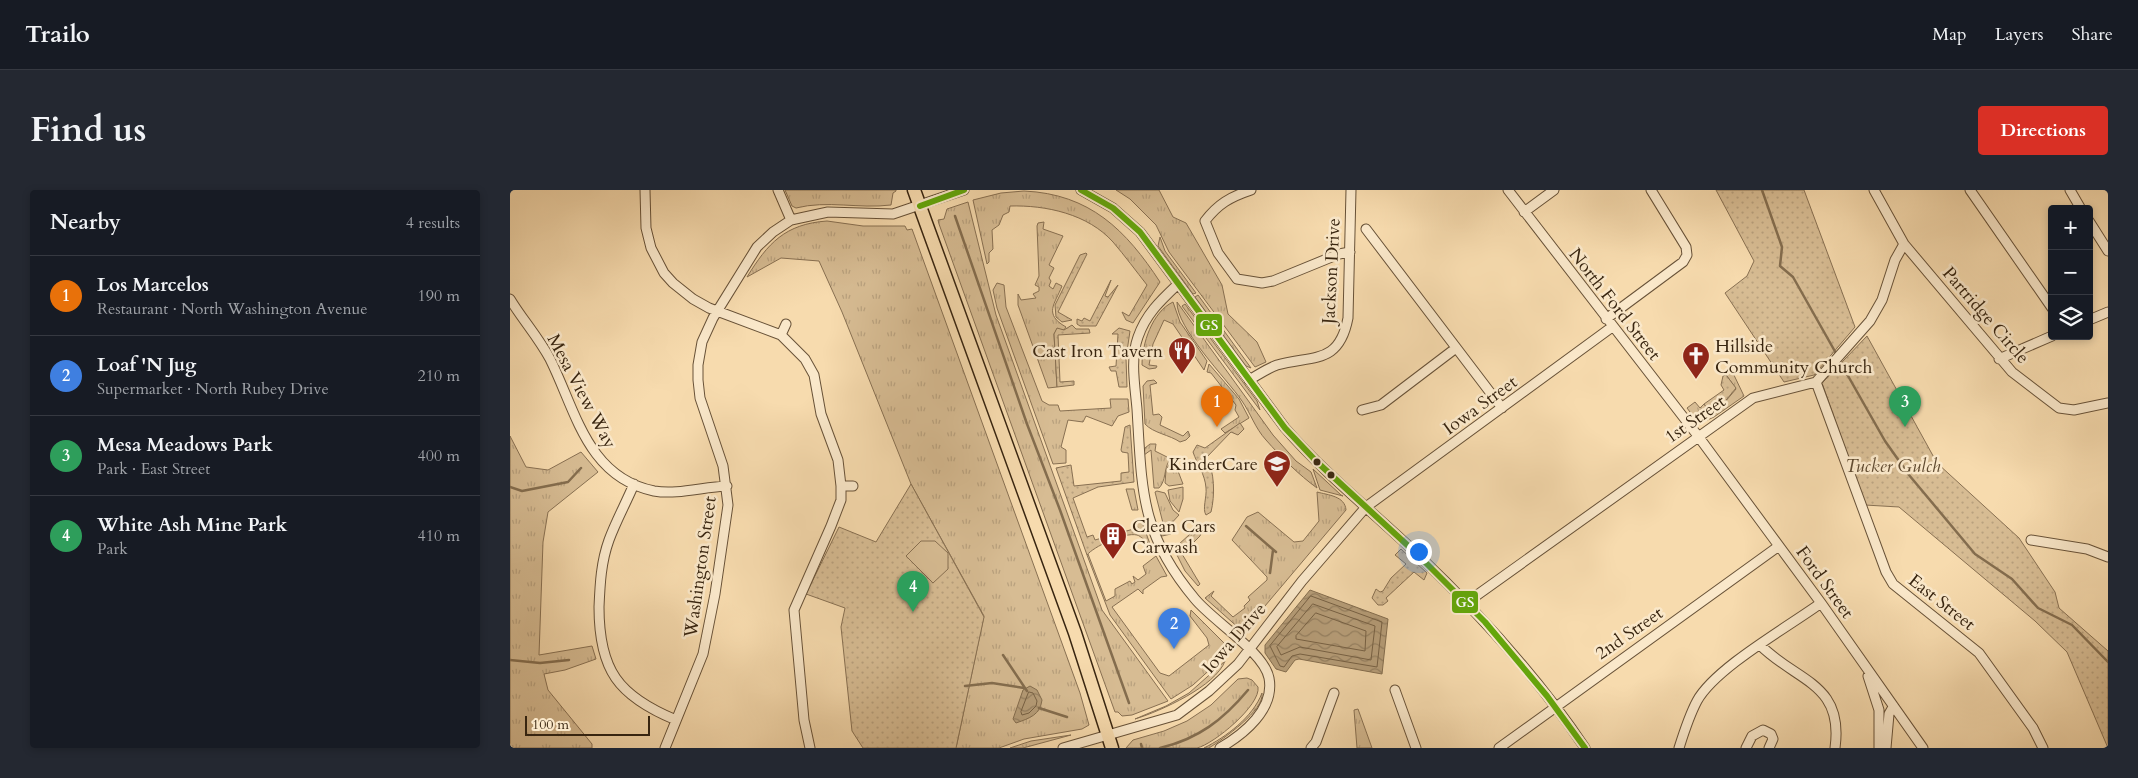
<!DOCTYPE html>
<meta charset="utf-8">
<style>
:root{--surface:#171b24;--page:#242831;--text:#f1f3f6;--muted:#9ea1a6;--line:#363941;--accent:#d93025}
body{margin:0;font-family:Cardo,serif;background:var(--page);color:var(--text)}
.controls{position:absolute;right:15px;top:15px;display:grid;overflow:hidden;border-radius:5px;box-shadow:0 2px 8px #0003}
.controls button{width:45px;height:45px;display:grid;place-items:center;padding:0;border:0;border-bottom:1px solid var(--line);background:var(--surface);color:var(--text);font:25px sans-serif}
.scale{position:absolute;left:15px;bottom:12px;width:125px;box-sizing:border-box;padding-left:5px;border:2px solid #382510;border-top:0;font-size:14px;line-height:18px;white-space:nowrap;color:#382510;-webkit-text-stroke:4px #fae8ca;paint-order:stroke}
.you{position:absolute;left:908px;top:361px;width:18px;height:18px;margin:-12px;border:4px solid #fff;border-radius:50%;background:#1a73e8;box-shadow:0 0 0 8px #1a73e833}
.badge{display:grid;place-items:center;width:32px;height:32px;border-radius:50%;background:var(--accent);color:#fff;font-size:16px;font-weight:700}
.pin{position:absolute;translate:-50% -41px;filter:drop-shadow(0 1px 2px #0008)}
.pin::after{content:'';position:absolute;top:26px;width:18px;height:15px;background:inherit;clip-path:polygon(0 0,100% 0,50% 100%)}
.list{margin:0;padding:0;list-style:none}
h2{display:flex;justify-content:space-between;align-items:center;height:65px;margin:0;padding:0 20px;font-size:21px}
h2 small{font-size:16px;font-weight:400;color:var(--muted)}
.list li{display:grid;grid-template-columns:32px 1fr auto;gap:15px;align-items:center;box-sizing:border-box;height:80px;padding:0 20px;border-top:1px solid var(--line)}
.list b{display:block;font-size:19px;white-space:nowrap}
.list p{margin:0;font-size:16px;white-space:nowrap;color:var(--muted)}
.list em{font-size:16px;font-style:normal;color:var(--muted)}
.icon{flex:none;width:28px;height:28px;fill:none;stroke:currentColor;stroke-width:2;stroke-linecap:round;stroke-linejoin:round}
.map{position:relative;flex:none;width:1598px;height:558px;overflow:hidden;border-radius:5px}
header{display:flex;align-items:center;gap:30px;box-sizing:border-box;height:70px;padding:0 25px;background:var(--surface);border-bottom:1px solid var(--line)}
header strong{font-size:24px}
nav{display:flex;gap:28px;margin-inline-start:auto;font-size:18px}
.intro{display:flex;align-items:center;justify-content:space-between;box-sizing:border-box;height:120px;padding:0 30px}
h1{margin:0;font-size:35px}
.button{padding:12px 22px;border-radius:5px;background:var(--accent);color:#fff;font-size:18px;font-weight:700}
main{display:flex;gap:30px;padding:0 30px}
aside{flex:1;background:var(--surface);border-radius:5px;box-shadow:0 2px 8px #0003}
.map>svg:first-child{display:block}
</style>
<header>
<strong>Trailo</strong>
<nav><a>Map</a><a>Layers</a><a>Share</a></nav>
</header>
<div class="intro"><h1>Find us</h1><a class="button">Directions</a></div>
<main>
<aside>
<h2>Nearby<small>4 results</small></h2>
<ul class="list">
<li><span class="badge" style="background:#e8710a">1</span><div><b>Los Marcelos</b><p>Restaurant · North Washington Avenue</p></div><em>190 m</em></li>
<li><span class="badge" style="background:#3f7fe0">2</span><div><b>Loaf 'N Jug</b><p>Supermarket · North Rubey Drive</p></div><em>210 m</em></li>
<li><span class="badge" style="background:#2e9e5b">3</span><div><b>Mesa Meadows Park</b><p>Park · East Street</p></div><em>400 m</em></li>
<li><span class="badge" style="background:#2e9e5b">4</span><div><b>White Ash Mine Park</b><p>Park</p></div><em>410 m</em></li>
</ul>
</aside>
<div class="map">
<svg width="1598" height="558" viewBox="0 0 1598 558">
<defs>
<pattern id="grass-tufts" width="24" height="20" patternUnits="userSpaceOnUse" patternTransform="scale(1.25)"><rect width="24" height="20" fill="#d7bc93"/><path d="M3 7l-1-3M5 7V3M7 7l1-3M15 17l-1-3M17 17v-4M19 17l1-3" fill="none" stroke="#b9a17e"/></pattern>
<pattern id="park-dots" width="8" height="8" patternUnits="userSpaceOnUse" patternTransform="scale(1.25)"><rect width="8" height="8" fill="#d7bc93"/><path d="M2 2h.1M6 6h.1" fill="none" stroke="#b9a17e" stroke-width="1.8" stroke-linecap="round"/></pattern>
<pattern id="water-waves" width="16" height="10" patternUnits="userSpaceOnUse" patternTransform="scale(1.25)"><rect width="16" height="10" fill="#b69d78"/><path d="M0 5q4-4 8 0t8 0" fill="none" stroke="#958061"/></pattern>
</defs>
<rect width="100%" height="100%" fill="#f7dbae"/>
<filter id="stains"><feTurbulence type="fractalNoise" baseFrequency=".004" numOctaves="4"/><feColorMatrix values="0 0 0 0 .2 0 0 0 0 .09 0 0 0 0 .02 0 0 0 .5 -.17"/></filter>
<radialGradient id="worn" r=".72"><stop offset=".6" stop-color="#630" stop-opacity="0"/><stop offset="1" stop-color="#630" stop-opacity=".3"/></radialGradient>
<path fill="url(#grass-tufts)" stroke="#887052" d="M275,0H386V1L383,3L381,15C349,19 317,10 286,18L282,16Z
M606,0H649L663,27L676,33L712,95L718,124L747,152L756,172L745,177L659,62L646,35L620,9Z
M514,1C580,4 616,40 650,92L623,133L616,130L612,122L619,126L637,95C626,81 615,66 603,52C578,24 536,15 500,16L499,22L493,25L489,35L482,40L483,59L479,63V72L477,74L463,10L491,3Z
M458,12L486,125L592,420L658,511L622,525L612,526L608,522H605L429,34L428,30L434,29L437,19Z
M317,31L353,36H395L397,40L402,39L570,503L579,535L572,539L514,549L489,558H446L474,426L401,294L332,122L309,71L271,68L237,87C258,53 275,34 317,31Z
M534,32L533,39L553,46L539,75L544,78L539,88L541,91L539,96L543,99L546,93L552,96C545,114 533,124 556,137L554,140L547,139L544,144L547,197L538,198L508,115V104L511,110L526,108L523,104L529,101V97L525,95L529,86L527,36L528,33Z
M650,47L655,61L686,103L683,104L648,56Z
M487,93L494,95L496,117L532,211L539,215H548L550,221L601,218L600,209H618L619,222L608,226L602,236L576,226L573,232L558,230L551,257L556,260V273L543,274L487,118L483,100Z
M688,105L741,178L736,176L685,107Z
M663,112L670,132L697,171L694,180L663,134L654,130L643,154L639,175L647,176L646,178L639,179L632,175C632,154 642,122 663,112Z
M667,112L763,245L786,271L801,282L807,298C789,285 771,267 756,250C745,238 741,224 732,211C717,189 666,138 667,112Z
M675,114L747,211L750,220L672,116Z
M699,174L729,209L739,228L715,243L711,239L729,227L725,220L726,215L701,183L697,182Z
M1218,181H1222L1234,206L1204,227L1189,234L1177,218L1185,212L1190,218L1194,214L1203,226L1226,199L1215,183Z
M644,190L647,193L640,195L643,225L649,224L652,227L650,235L673,246L678,241L680,246L676,250L670,252C660,245 643,243 635,234L633,196L637,191Z
M0,246L16,277L38,280L71,262L88,282L38,322L33,352L29,465L82,456L86,469L55,480L34,484L38,500L82,554V558H0Z
M640,254H646L645,261L657,267L659,271C654,279 656,291 649,298H644L641,260L634,265L635,258Z
M660,273L668,281L673,294L659,296L655,293L656,280Z
M803,279L831,305L833,306L810,300Z
M673,297V309L669,322L660,311L658,300Z
M616,299H624L628,320H622Z
M647,301L655,303L663,320L669,325L658,337L661,344L652,346L648,341L653,333L645,302Z
M807,302C818,305 835,306 836,320L744,429L739,438L731,440L695,408L704,401L701,406L723,427L735,418L734,416L740,410L738,407L757,390V387L722,350L737,327L748,322L784,352L793,351L809,331Z
M691,334L694,336L690,346L672,364L690,394L688,396L675,381L666,363L668,355Z
M578,364L596,411L605,406V399L620,391L622,394L625,392L623,386L628,390L636,384L633,376L646,366L657,386L651,387L633,400V404L628,399L602,417L650,483L659,486L699,455L697,448L680,426L681,420L718,457L717,464L683,495L661,509L600,425L577,365Z
M715,471C706,496 651,521 625,529L656,516L679,503Z
M737,488L742,490L748,497C751,515 704,554 687,558C672,558 633,558 616,558L623,550L654,541L677,531L701,515L728,489Z
M752,503C755,520 713,549 699,558H694C716,547 743,527 752,503Z
M848,519L862,558H847L844,520Z
M561,545L513,558H500L521,551Z"/>
<path fill="url(#park-dots)" stroke="#887052" d="M1206,0H1294L1345,137L1304,185L1274,192L1215,103L1237,86L1244,71Z
M576,63L577,64L548,122L562,130L552,132L546,127L545,115L570,65Z
M601,90L595,106L598,107L608,95L586,136H570L567,134V129L572,131L574,128L580,131Z
M562,135L566,139H579L580,143L548,145L550,192L564,191V195L547,197L544,144L547,138L554,140Z
M609,138L620,141L616,168L617,197H609L606,181H601L599,177L606,176L608,144H602Z
M1357,146L1427,273L1509,348L1545,402L1549,418L1598,461V558L1557,462L1525,431L1389,317L1355,315L1312,193Z
M1216,185L1226,198L1203,226L1194,214L1214,200L1211,195L1213,186Z
M730,233L734,239L728,245L721,242L696,268C705,280 705,306 701,322L696,325C692,319 697,307 696,298C695,284 687,274 683,262L687,255L695,258Z
M620,235L624,292L588,297L563,308L577,347L583,345L585,350L627,338L626,333L632,332L640,354C636,352 631,346 627,345C614,342 583,357 577,365L546,278L561,275L564,296L611,291V283L619,282L618,263L612,262L611,260L615,237Z
M401,294L474,427L446,558H353L342,541L331,437L335,418L296,404L329,337L366,352Z
M891,359L917,383L914,390L904,382L876,408L878,411L873,415H868L862,408L866,399L870,402L873,401L881,388L896,374L885,365Z"/>
<path fill="#d7bc93" stroke="#887052" d="M411,351H425L438,363V379L423,393L396,366Z"/>
<path fill="url(#water-waves)" stroke="#846d4e" d="M800,400L878,429L872,484L789,469L785,470L776,482L766,479L755,463V455Z
M520,496L527,500L532,510C530,525 520,528 506,533L503,529L513,500Z"/>
<g fill="none" stroke-linecap="round" stroke-linejoin="round">
<path stroke="#776144" stroke-width="1" d="M801,406L872,432L867,477L790,464L782,466L774,477L770,476L760,456Z
M803,414L865,436L861,470L790,457L771,465L767,457Z
M806,423L856,441L855,461L786,449V446Z
M519,502L523,503L527,511L526,516L519,523L512,525L511,522Z"/>
<path stroke="#846d4e" stroke-width="2.5" d="M1252,0L1272,57L1270,76L1283,87L1327,165
M445,26L517,234L550,320L619,513
M1329,170L1375,251L1399,285L1465,364L1502,389L1528,418L1562,435L1598,472
M0,297L12,301L58,292L71,278
M736,336L766,362
M760,383L763,360
M493,465L517,501
M0,470L30,473L59,470
M455,496L482,493L514,498
M529,518L557,527
M631,554L632,558
M650,558C688,549 713,530 738,500"/>
<defs>
<path id="minor" d="M135,0L136,38L141,58L154,83L163,93L183,109L199,118L271,145L295,169L304,185L311,224L328,270L331,296V310L321,336L284,420L294,530L300,558
M268,0L281,30
M571,0L603,18L630,42L775,238C815,284 863,322 907,364C969,423 1027,486 1075,558
M741,0C720,7 708,14 695,31L708,63L727,89L752,93L763,91L829,64L840,62
M998,0L1188,246L1311,413L1413,558
M1364,0L1394,54L1502,182L1549,218L1564,220L1598,213
M1460,0L1542,118
M1560,0L1571,19
M1014,22L1044,0
M1579,31L1598,61
M856,39L992,218
M668,94C650,111 636,124 628,147C620,169 625,196 627,219C632,299 630,344 685,409C703,431 754,462 759,488C765,519 734,544 710,558
M0,109C12,129 29,148 40,169C66,221 77,287 144,301C167,305 193,297 217,296
M1096,129L1173,72L1177,65L1176,57L1141,0
M1579,130L1598,122
M271,145L276,134
M1489,169L1542,146
M739,190C748,185 758,178 767,175C803,165 829,175 838,128L841,0
M1306,192L1376,382L1383,394L1469,463L1523,538L1533,558
M852,220L871,215L946,158
M124,294C116,313 106,331 99,350C91,372 90,394 89,417C89,480 108,506 166,530
M331,296H343
M1521,350L1577,359L1598,367
M960,415L963,408L1243,208L1306,192L1360,131L1372,110L1385,70L1394,54
M1250,455C1287,492 1334,493 1325,558
M1358,486L1369,520V558
M885,500L906,558
M155,558L193,464L205,404L218,315L213,276L190,208L188,190V175L192,152L203,128L247,57L263,42L281,30L318,22L383,24L454,0
M553,558L667,525L699,501L728,474L792,391L856,317L1102,137
M801,558L806,552L824,503
M989,558L1269,356
M1169,558C1174,542 1179,526 1187,511C1205,478 1278,437 1311,413
M1236,558L1242,546L1253,540L1261,544L1263,549L1259,558
M1376,558L1379,524L1383,517"/>
<path id="highway" d="M404,0L565,443L602,558"/>
</defs>
<use href="#minor" stroke="#685238" stroke-width="11"/>
<use href="#highway" stroke="#382510" stroke-width="15"/>
<use href="#minor" stroke="#fae8ca" stroke-width="9"/>
<use href="#highway" stroke="#f7dbae" stroke-width="12"/>
<defs>
<path id="bus-1" d="M571,0L603,18L630,42L775,238L806,271L907,364L975,432L1037,506L1075,558
M410,16L454,0"/>
</defs>
<use href="#bus-1" stroke="#fae8ca" stroke-width="10"/>
<use href="#bus-1" stroke="#64a70b" stroke-width="6"/>
</g>
<defs>
<symbol id="restaurant-pin" viewBox="-11 -11 22 30"><path d="M0 17L-7.5 6A9.5 9.5 0 1 1 7.5 6Z" fill="#8f2418" stroke="#fae8ca"/><path d="M-5-6h1v4h1v-4h1v4h1v-4h1v5L-1.5 .5V6h-2V.5L-5-1ZM5-6V6H3V1.5H1.5Q1.5-4 5-6Z" fill="#fff"/></symbol>
<symbol id="church-pin" viewBox="-11 -11 22 30"><path d="M0 17L-7.5 6A9.5 9.5 0 1 1 7.5 6Z" fill="#8f2418" stroke="#fae8ca"/><path d="M-1.2-6h2.4v3.5h3.3v2.4h-3.3V6h-2.4V-.1h-3.3v-2.4h3.3Z" fill="#fff"/></symbol>
<symbol id="school-pin" viewBox="-11 -11 22 30"><path d="M0 17L-7.5 6A9.5 9.5 0 1 1 7.5 6Z" fill="#8f2418" stroke="#fae8ca"/><path d="M0-5L7-2L0 1L-7-2ZM-4 1L0 2.5L4 1V4Q0 6-4 4Z" fill="#fff"/></symbol>
<symbol id="building-pin" viewBox="-11 -11 22 30"><path d="M0 17L-7.5 6A9.5 9.5 0 1 1 7.5 6Z" fill="#8f2418" stroke="#fae8ca"/><path d="M-4-6H4V6H1V3H-1V6H-4ZM-2.5-4.3h1.7v1.8h-1.7ZM.8-4.3h1.7v1.8H.8ZM-2.5-1h1.7V.8h-1.7ZM.8-1h1.7V.8H.8Z" fill="#fff"/></symbol>
</defs>
<g fill-rule="evenodd">
<use href="#restaurant-pin" x="656" y="145" width="32" height="43"/>
<use href="#church-pin" x="1170" y="150" width="32" height="43"/>
<use href="#school-pin" x="751" y="258" width="32" height="43"/>
<use href="#building-pin" x="587" y="330" width="32" height="43"/>
</g>
<g fill="#382510" stroke="#fae8ca" stroke-width="2">
<circle cx="807" cy="272" r="4.5"/>
<circle cx="821" cy="285" r="4.5"/>
</g>
<g text-anchor="middle" stroke-width="5" stroke-linejoin="round" paint-order="stroke">
<g font-size="18" fill="#382510" stroke="#fae8ca">
<text transform="translate(821 81) rotate(-87)" y="6">Jackson Drive</text>
<text transform="translate(1105 114) rotate(52)" y="6">North Ford Street</text>
<text transform="translate(1476 125) rotate(49)" y="6">Partridge Circle</text>
<text transform="translate(72 201) rotate(62)" y="6">Mesa View Way</text>
<text transform="translate(970 215) rotate(-36)" y="6">Iowa Street</text>
<text transform="translate(1185 229) rotate(-35)" y="6">1st Street</text>
<text transform="translate(190 377) rotate(-82)" y="6">Washington Street</text>
<text transform="translate(1315 392) rotate(54)" y="6">Ford Street</text>
<text transform="translate(1432 412) rotate(38)" y="6">East Street</text>
<text transform="translate(1119 443) rotate(-35)" y="6">2nd Street</text>
<text transform="translate(724 448) rotate(-49)" y="6">Iowa Drive</text>
</g>
<g font-size="18" fill="#382510" stroke="#fae8ca" text-anchor="start">
<text x="1205" y="162">Hillside<tspan x="1205" dy="21">Community Church</tspan></text>
<text x="653" y="167" text-anchor="end">Cast Iron Tavern</text>
<text x="748" y="280" text-anchor="end">KinderCare</text>
<text x="622" y="342">Clean Cars<tspan x="622" dy="21">Carwash</tspan></text>
</g>
<g font-size="18" font-style="italic" fill="#604b31" stroke="#fae8ca">
<text x="1383" y="282">Tucker Gulch</text>
</g>
</g>
<g stroke="#fae8ca" stroke-width="2">
<rect x="685" y="123" width="28" height="24" rx="5" fill="#64a70b"/>
<rect x="941" y="400" width="28" height="24" rx="5" fill="#64a70b"/>
</g>
<g font-size="14" text-anchor="middle" font-weight="bold" fill="#fff">
<text x="699" y="140">GS</text>
<text x="955" y="417">GS</text>
</g>
<rect width="100%" height="100%" filter="url(#stains)"/>
<rect width="100%" height="100%" fill="url(#worn)"/>
</svg>
<div class="controls">
<button>+</button>
<button>−</button>
<button><svg class="icon" aria-label="layers" viewBox="0 0 24 24"><path d="M12 4l9 5-9 5-9-5zM3 14l9 5 9-5"/></svg></button>
</div>
<div class="scale">100 m</div>
<div class="you"></div>
<div class="pin badge" style="left:707px;top:237px;background:#e8710a">1</div>
<div class="pin badge" style="left:664px;top:459px;background:#3f7fe0">2</div>
<div class="pin badge" style="left:1395px;top:237px;background:#2e9e5b">3</div>
<div class="pin badge" style="left:403px;top:422px;background:#2e9e5b">4</div>
</div>
</main>
